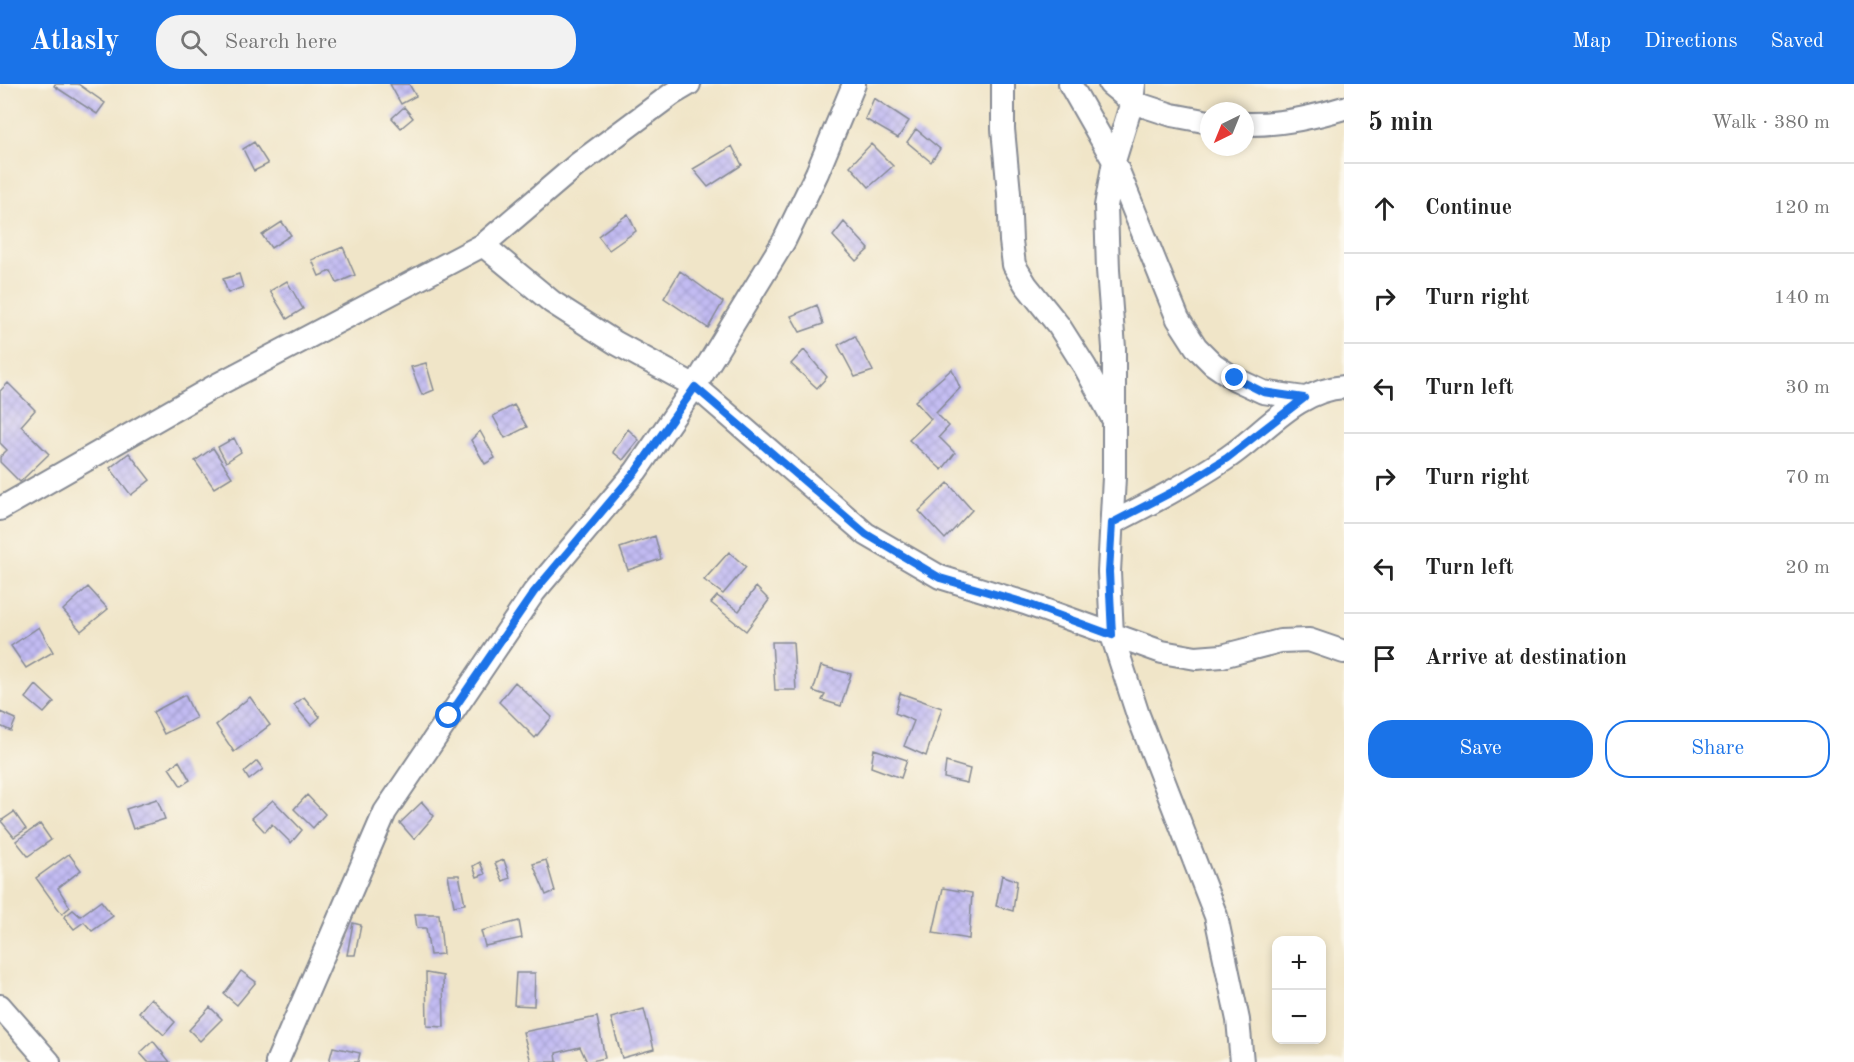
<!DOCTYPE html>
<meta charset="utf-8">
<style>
:root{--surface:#fff;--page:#f2f2f2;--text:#222;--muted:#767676;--line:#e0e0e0;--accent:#1a73e8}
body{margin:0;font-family:"Old Standard TT",serif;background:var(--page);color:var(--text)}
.controls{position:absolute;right:18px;bottom:18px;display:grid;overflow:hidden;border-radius:12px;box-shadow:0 3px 9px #0003}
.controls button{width:54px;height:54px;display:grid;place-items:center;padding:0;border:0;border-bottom:2px solid var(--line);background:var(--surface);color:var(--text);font:30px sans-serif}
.compass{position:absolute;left:1200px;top:18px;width:54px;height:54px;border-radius:50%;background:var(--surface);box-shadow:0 3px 9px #0003;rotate:223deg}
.stop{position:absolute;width:18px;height:18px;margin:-14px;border:4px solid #1a73e8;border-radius:50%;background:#fff}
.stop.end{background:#1a73e8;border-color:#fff;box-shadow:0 2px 6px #0008}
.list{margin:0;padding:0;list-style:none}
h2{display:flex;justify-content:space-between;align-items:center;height:78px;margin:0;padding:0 24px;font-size:26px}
h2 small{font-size:20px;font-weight:400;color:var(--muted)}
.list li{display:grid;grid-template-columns:39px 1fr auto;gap:18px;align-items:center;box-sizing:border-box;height:90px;padding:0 24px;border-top:2px solid var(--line)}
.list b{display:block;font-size:22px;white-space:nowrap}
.list em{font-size:20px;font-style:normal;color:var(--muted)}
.actions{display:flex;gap:12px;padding:18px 24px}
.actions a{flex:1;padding:14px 0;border:2px solid var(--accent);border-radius:24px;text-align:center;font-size:21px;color:var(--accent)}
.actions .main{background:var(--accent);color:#fff}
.icon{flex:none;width:33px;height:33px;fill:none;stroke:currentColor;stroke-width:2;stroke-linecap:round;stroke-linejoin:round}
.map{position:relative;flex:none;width:1344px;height:978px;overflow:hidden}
header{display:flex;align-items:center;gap:36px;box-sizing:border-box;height:84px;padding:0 30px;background:var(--accent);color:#fff}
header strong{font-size:28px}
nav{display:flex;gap:33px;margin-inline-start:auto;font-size:21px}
.search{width:420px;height:54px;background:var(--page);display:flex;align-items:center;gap:15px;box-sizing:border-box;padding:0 21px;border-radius:24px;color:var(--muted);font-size:22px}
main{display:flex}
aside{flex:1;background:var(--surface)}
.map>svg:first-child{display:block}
</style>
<header>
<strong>Atlasly</strong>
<div class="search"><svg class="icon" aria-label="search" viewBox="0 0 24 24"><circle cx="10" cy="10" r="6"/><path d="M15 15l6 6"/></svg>Search here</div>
<nav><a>Map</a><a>Directions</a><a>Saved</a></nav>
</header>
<main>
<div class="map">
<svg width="1344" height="978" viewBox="0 0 1344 978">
<defs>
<pattern id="building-cross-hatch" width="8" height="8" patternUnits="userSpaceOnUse" patternTransform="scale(1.5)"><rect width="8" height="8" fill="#c2bbf2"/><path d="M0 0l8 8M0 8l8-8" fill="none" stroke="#a6a1d2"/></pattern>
</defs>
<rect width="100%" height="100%" fill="#fbf7ec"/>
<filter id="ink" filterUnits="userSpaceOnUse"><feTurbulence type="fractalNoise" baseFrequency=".0167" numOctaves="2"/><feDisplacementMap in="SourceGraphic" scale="12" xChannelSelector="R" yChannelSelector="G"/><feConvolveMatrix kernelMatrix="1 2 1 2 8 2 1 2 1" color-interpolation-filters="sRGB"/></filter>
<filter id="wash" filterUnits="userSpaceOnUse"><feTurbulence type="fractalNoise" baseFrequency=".008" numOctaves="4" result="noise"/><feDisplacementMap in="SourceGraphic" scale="24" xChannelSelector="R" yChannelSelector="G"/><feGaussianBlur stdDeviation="1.35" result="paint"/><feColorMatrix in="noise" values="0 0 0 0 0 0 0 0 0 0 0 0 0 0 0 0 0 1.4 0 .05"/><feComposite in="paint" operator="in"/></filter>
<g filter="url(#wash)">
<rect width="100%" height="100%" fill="#f0e5c8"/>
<g id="blocks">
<path fill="url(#building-cross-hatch)" d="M55,0H78L105,19L97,30L54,2Z
M390,0H409L416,12L401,20Z
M874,14L909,37L898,54L865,35Z
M404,23L413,34L401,44L392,34Z
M916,45L940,65L931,78L907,58Z
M254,58L268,80L254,87L243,65Z
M871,60L893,82L869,103L850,82Z
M732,62L742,81L708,103L693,85Z
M628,130L636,147L609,166L598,152Z
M282,138L291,151L271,164L262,151Z
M844,138L869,165L856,177L833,152Z
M343,163L355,191L337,199L331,187L319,192L312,176Z
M680,187L723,218L708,244L664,214Z
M239,190L243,203L228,209L223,195Z
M287,197L303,225L287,235L270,207Z
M817,221L823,240L800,248L791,232Z
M855,252L873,287L855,293L838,261Z
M804,266L827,293L817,304L791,280Z
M426,279L434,306L422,311L411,283Z
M952,285L960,304L936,329L949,342L939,353L955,369L942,386L909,356L931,335L915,317Z
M8,299L35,326L21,342L49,370L20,398L0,378V373L7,366L0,359V307Z
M514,321L527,343L505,354L493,332Z
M628,345L639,356L623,376L613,368Z
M480,347L495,374L485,380L471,356Z
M234,354L241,368L226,378L218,363Z
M213,364L232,393L214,404L195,377Z
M129,369L150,396L131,411L110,384Z
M948,399L972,426L945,455L919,427Z
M655,452L661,475L628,486L620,464Z
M729,468L746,483L723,510L704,496Z
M88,503L108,525L81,547L63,526Z
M756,503L769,516L746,547L711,519L717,512L739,527Z
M39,543L53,568L26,584L11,562Z
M772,558H793L796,606H775Z
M821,582L851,590L841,622L822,616L825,611L813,607Z
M515,598L552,633L535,654L499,618Z
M36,601L54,618L44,629L26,614Z
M900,609L942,624L926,672L904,662L914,637L895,629Z
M185,611L196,634L164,650L153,628Z
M250,613L270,641L234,668L216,641Z
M304,613L320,633L311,641L294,621Z
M0,628L16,635L11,647L0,642Z
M874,665L907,676L901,694L871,683Z
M179,677L190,696L181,702L169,684Z
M257,677L263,685L249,696L244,688Z
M946,678L970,685L967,699L944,694Z
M307,711L325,730L313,744L294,725Z
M157,715L165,735L133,745L126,725Z
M273,716L302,746L291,759L272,740L265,748L252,734Z
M422,718L434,732L414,755L400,739Z
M14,728L26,745L14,753L1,737Z
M40,740L51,756L28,772L16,757Z
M69,770L81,786L58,804L70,823L62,830L36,794Z
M504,776L510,794L503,797L495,779Z
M546,776L555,807L546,811L533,780Z
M480,778L485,790L477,793L473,782Z
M448,791H459L465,820L454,822Z
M1002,791L1017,797L1013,827L996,822Z
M943,804L972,809L969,855L933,849Z
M101,817L113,832L92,847L84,838L74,845L64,833L73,826L80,832Z
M415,830H439L443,870L430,871L426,844H417Z
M519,837L522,854L485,862L481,847Z
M353,839L361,841L355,871H347Z
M241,887L256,898L237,921L224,910Z
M426,889L443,892L444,943L427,942Z
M516,889H535L534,922L514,921Z
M151,914L175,938L164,951L139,928Z
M210,923L222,935L200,957L189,946Z
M644,925L654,965L622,974L611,934Z
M597,933L605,974L587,978L580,963L556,969L557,978H531L523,948Z
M153,957L170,978H148L140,969Z
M333,963L360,969L358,978H329Z"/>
</g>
</g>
<g filter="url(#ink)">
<use href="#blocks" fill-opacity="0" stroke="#868a93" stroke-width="1.5"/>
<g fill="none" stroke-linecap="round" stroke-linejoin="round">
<defs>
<path id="minor" d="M1003,0V45L1009,109L1011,157L1014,181L1026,201L1059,242L1085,283L1112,333
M1070,0L1114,77L1178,235L1196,263L1213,280L1235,295L1263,308L1304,314
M1110,0L1132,18L1172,31L1209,38
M1134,0L1132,18L1114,77L1106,122L1108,186L1114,264V393L1109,488L1112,551L1138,631L1216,832L1238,936L1242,978
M1245,40C1279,41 1311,34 1344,24
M483,161L552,218L616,259L695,302L866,450L940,493L1025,519L1162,568L1196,574L1222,572L1280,557L1309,556L1344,568
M0,425L217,301L483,161L578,80L672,10L689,0
M1112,439C1151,419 1188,400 1224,376C1263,351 1295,306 1344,303
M0,922L49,978
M277,978L385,728L534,508L636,387L695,302L784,157L817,89L854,0"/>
</defs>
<use href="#minor" stroke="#868a93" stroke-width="26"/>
<use href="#minor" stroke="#fff" stroke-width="22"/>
</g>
</g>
<g fill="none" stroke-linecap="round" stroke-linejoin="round" filter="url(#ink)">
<path stroke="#1a73e8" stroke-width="8" d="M449,632L534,508L636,387L695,303L866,450L940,494L1025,519L1112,551L1109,488L1112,439L1174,407L1227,374L1304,314L1263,308L1235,294"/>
</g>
</svg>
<div class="controls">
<button>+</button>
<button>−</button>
</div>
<svg class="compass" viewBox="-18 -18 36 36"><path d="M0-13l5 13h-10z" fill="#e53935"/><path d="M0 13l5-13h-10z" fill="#767676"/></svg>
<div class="stop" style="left:449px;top:632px"></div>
<div class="stop end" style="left:1235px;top:294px"></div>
</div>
<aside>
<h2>5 min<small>Walk · 380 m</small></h2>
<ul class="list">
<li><svg class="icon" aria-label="ahead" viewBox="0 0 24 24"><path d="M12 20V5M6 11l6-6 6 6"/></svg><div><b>Continue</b></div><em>120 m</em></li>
<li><svg class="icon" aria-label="right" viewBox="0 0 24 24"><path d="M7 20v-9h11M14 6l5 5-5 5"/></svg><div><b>Turn right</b></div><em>140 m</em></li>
<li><svg class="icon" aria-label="left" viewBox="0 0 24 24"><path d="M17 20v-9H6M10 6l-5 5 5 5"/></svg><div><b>Turn left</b></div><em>30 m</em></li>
<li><svg class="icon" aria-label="right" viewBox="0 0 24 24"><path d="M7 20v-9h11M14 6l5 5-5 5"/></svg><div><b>Turn right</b></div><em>70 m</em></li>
<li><svg class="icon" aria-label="left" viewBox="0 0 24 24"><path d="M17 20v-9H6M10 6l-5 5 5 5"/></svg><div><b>Turn left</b></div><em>20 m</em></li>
<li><svg class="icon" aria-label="arrive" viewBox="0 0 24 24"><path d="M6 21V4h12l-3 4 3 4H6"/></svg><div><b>Arrive at destination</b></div></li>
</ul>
<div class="actions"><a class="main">Save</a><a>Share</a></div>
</aside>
</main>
